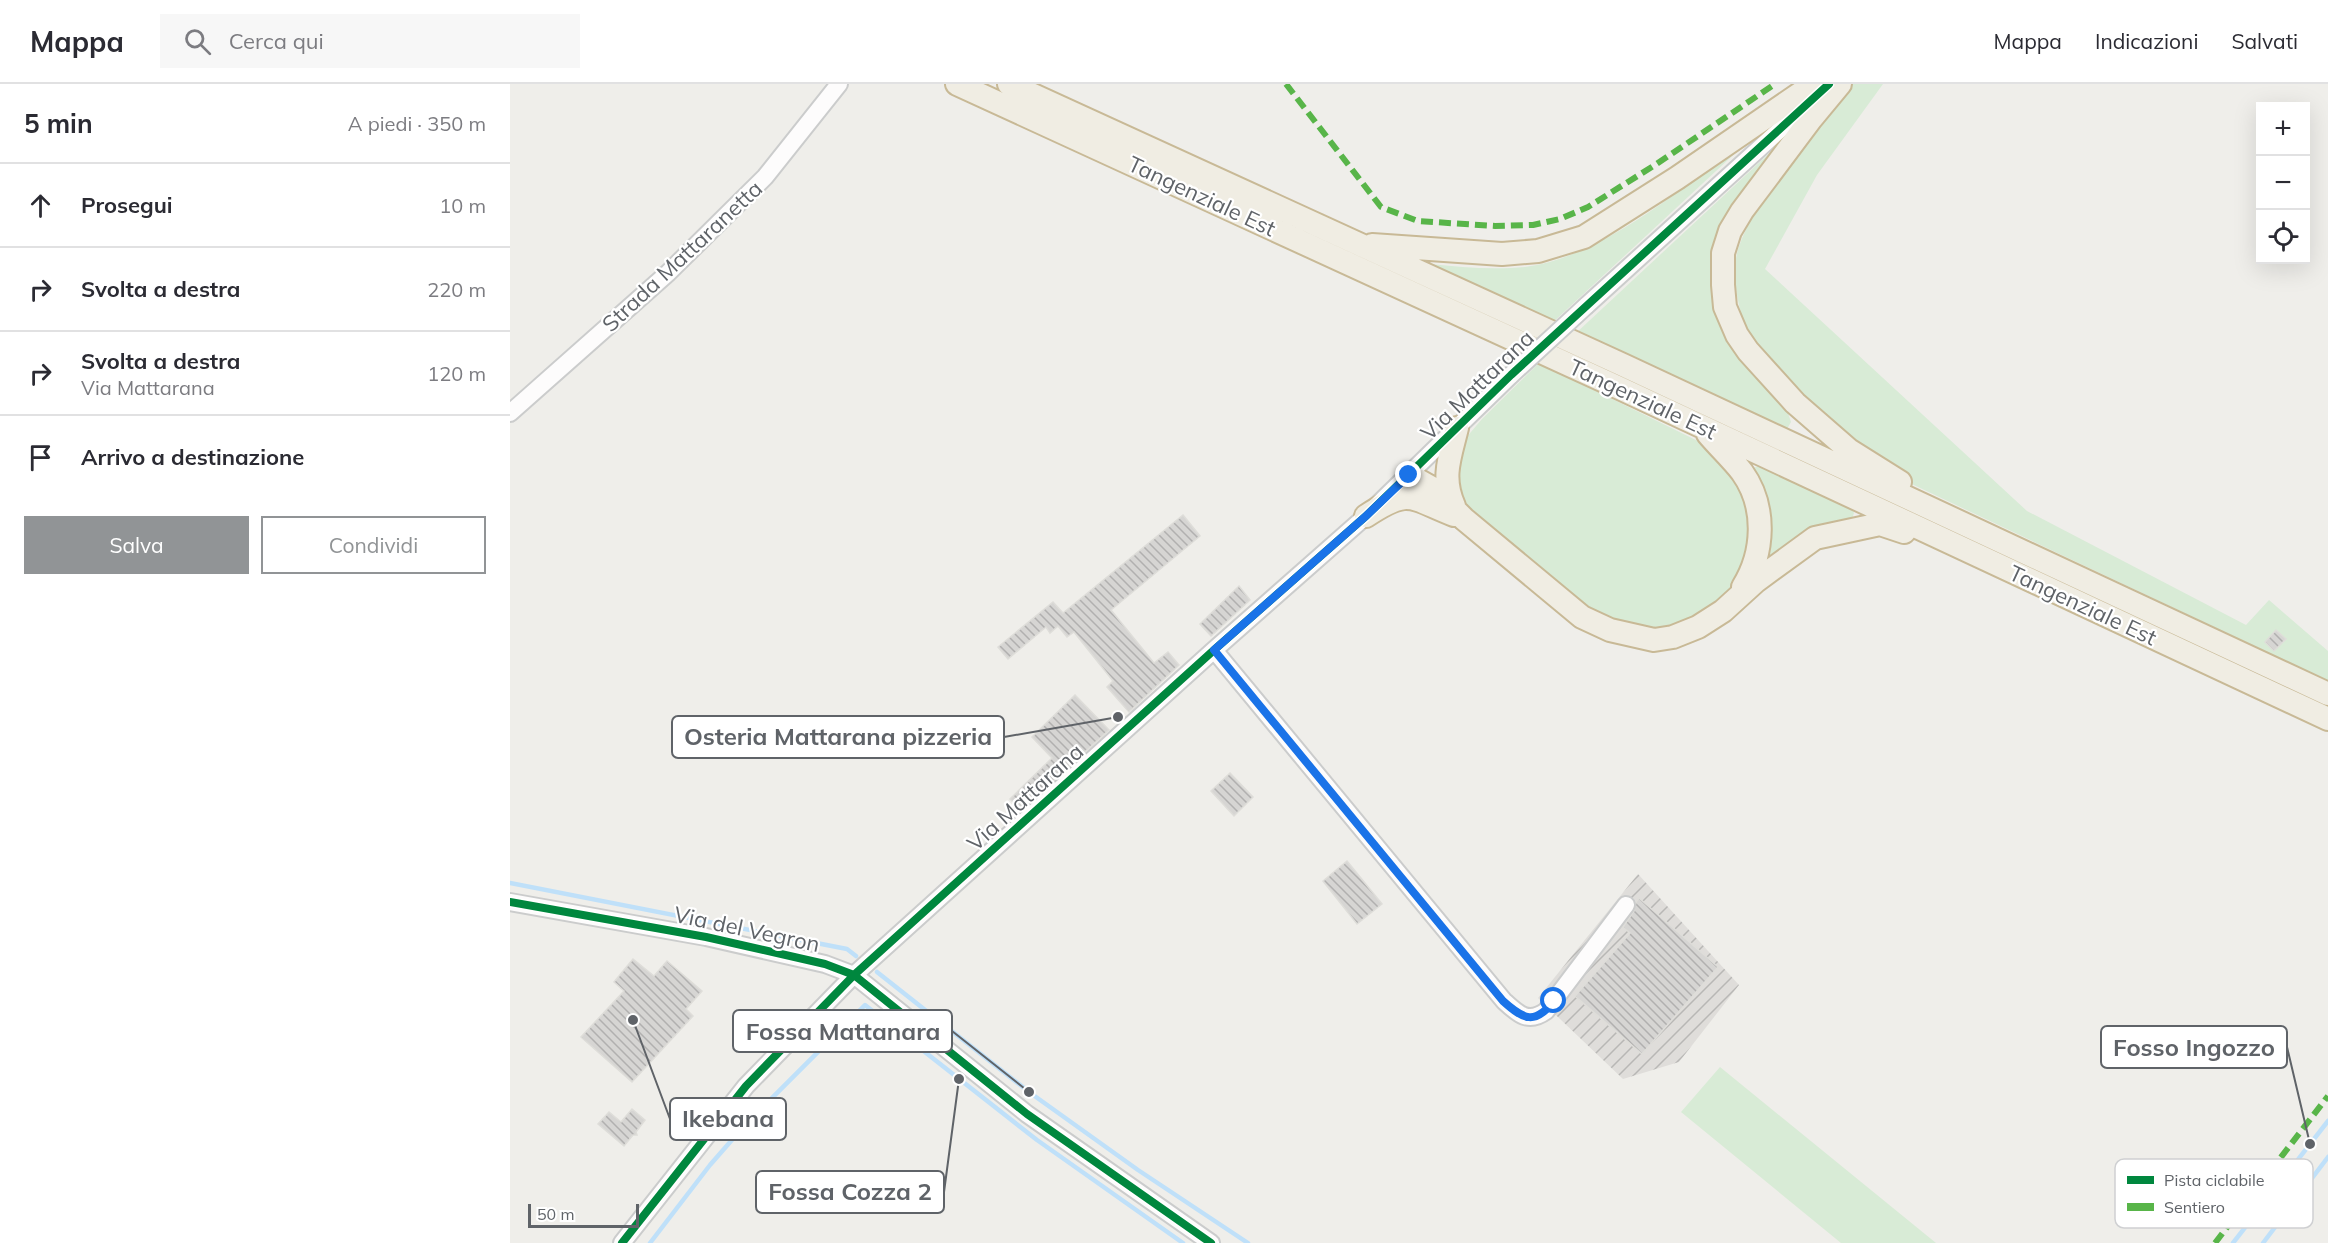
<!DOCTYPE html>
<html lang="it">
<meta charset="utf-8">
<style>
:root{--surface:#fff;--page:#f7f7f7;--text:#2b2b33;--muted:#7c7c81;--line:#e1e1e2;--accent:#919496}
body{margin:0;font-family:Mulish,sans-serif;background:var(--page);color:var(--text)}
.controls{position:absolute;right:18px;top:18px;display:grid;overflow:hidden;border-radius:0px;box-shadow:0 6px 24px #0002}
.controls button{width:54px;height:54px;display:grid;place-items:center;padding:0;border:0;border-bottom:2px solid var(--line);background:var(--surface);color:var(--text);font:30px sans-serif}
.scale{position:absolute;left:18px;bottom:15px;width:111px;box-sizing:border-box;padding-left:6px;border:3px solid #5f6368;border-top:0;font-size:16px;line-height:21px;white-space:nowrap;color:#5f6368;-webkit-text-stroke:4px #fff;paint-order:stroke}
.stop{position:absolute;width:18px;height:18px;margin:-14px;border:4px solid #1a73e8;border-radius:50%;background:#fff}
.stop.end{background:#1a73e8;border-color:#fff;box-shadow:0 2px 6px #0008}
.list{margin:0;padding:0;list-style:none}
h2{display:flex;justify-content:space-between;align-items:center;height:78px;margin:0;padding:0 24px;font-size:26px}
h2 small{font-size:20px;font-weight:400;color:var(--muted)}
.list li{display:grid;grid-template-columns:39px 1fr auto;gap:18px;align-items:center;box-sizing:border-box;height:84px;padding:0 24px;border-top:2px solid var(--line)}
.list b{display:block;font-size:22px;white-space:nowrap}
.list p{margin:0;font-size:20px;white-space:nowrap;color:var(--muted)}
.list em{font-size:20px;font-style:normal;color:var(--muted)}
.actions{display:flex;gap:12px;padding:18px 24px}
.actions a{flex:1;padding:14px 0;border:2px solid var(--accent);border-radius:0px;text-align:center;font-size:21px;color:var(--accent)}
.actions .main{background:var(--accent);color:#fff}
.icon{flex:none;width:33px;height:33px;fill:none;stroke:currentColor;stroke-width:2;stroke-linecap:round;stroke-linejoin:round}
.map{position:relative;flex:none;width:1818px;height:1159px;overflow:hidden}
header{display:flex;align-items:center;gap:36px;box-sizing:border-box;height:84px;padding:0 30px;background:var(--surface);border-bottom:2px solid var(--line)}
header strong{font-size:28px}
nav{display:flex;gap:33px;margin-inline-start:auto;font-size:21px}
.search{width:420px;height:54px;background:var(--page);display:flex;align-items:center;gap:15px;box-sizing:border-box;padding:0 21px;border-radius:0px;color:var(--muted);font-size:22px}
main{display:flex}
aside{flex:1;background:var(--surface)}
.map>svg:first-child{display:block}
</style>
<header>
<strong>Mappa</strong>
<div class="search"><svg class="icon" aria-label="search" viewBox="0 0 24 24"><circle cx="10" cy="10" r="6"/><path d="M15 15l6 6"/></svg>Cerca qui</div>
<nav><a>Mappa</a><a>Indicazioni</a><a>Salvati</a></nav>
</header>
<main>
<aside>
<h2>5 min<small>A piedi · 350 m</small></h2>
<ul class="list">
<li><svg class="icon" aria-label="ahead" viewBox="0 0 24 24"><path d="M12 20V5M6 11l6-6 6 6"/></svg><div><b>Prosegui</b></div><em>10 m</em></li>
<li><svg class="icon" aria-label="right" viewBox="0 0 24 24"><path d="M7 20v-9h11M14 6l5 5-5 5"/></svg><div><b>Svolta a destra</b></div><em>220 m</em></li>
<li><svg class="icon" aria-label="right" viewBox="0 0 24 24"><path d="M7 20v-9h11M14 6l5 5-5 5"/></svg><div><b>Svolta a destra</b><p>Via Mattarana</p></div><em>120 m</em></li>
<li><svg class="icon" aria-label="arrive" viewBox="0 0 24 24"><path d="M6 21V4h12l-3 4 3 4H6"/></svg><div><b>Arrivo a destinazione</b></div></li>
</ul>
<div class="actions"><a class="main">Salva</a><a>Condividi</a></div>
</aside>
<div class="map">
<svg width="1818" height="1159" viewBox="0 0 1818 1159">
<defs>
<pattern id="industrial-furrows" width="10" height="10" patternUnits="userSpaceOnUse" patternTransform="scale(1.5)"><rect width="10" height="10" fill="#dfddda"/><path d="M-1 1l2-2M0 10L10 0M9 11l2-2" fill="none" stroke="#b8b7b5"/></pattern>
<pattern id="building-back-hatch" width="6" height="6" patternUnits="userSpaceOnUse" patternTransform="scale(1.5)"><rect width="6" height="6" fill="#d6d5d3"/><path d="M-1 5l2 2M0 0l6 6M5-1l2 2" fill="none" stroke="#b1b0af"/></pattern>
</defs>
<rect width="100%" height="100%" fill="#efeeea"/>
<path fill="url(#industrial-furrows)" d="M1128,790L1229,901L1169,978L1113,995L1028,914Z"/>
<path fill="#d8ebd6" d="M1339,0H1373L1307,91L1255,185L1517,427L1736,541L1759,516L1818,567V597L1370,385L1324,349L1240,255C1231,233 1224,207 1225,183C1226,135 1309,40 1339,0Z
M1261,36L1040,241L919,180C951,183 982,186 1015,183C1100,172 1193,87 1261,36Z
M1282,48L1215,145L1228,271L1245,292L1276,323L1281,338L1277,345L1273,346L1065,250Z
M1029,279L1198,362L1208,370L1235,412L1242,454L1227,501L1203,526L1150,547L1089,533L966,435L946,412V371L955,355L972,335Z
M1249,382L1342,425L1344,429L1342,435L1259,474L1256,472L1241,388L1243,384Z
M1210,983L1426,1159H1331L1171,1028Z"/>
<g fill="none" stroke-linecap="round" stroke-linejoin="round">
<path stroke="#bfe0f9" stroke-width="4.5" d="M0,799L337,865L346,872
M367,888L519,1008L628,1086L738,1159
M140,1159L200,1081L235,1041L355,921L527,1056L673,1159
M1723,1159L1818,1037
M1753,1159L1818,1073"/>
</g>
<path fill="url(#building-back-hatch)" stroke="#deddd9" stroke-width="1.5" d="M673,431L690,452L601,526L644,579L658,568L669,581L619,628L597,603L603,597L564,548L557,553L548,542L540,549L536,543L498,575L488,563L543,518L553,529Z
M729,502L740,516L701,552L690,540Z
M1766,546L1776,555L1764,567L1755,558Z
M565,611L599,646L511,726L500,715L542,674L522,653Z
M720,689L743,713L724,732L701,707Z
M837,777L872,820L847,840L813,797Z
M1129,814L1208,883L1132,970L1065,912L1120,849L1113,843L1124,827L1126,818Z
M123,875L144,892L157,877L192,907L176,925L183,932L122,998L71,953L114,907L104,898Z
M122,1025L135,1036L126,1048L127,1051H123L114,1062L88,1040L99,1028L111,1038Z"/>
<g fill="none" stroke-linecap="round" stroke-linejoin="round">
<defs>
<path id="minor" d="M1076,222L1319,1
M0,329L158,189L255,93L329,0
M704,566L994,917C1008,930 1018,940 1036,927L1116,821
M0,818L196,853L315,880L344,891L517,1030L701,1159
M112,1159L236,1002L344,891L704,566L856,432L1001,291"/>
<path id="highway" d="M447,0L1103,301L1818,635
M499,0L1113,281L1818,610
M1330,0L1301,35L1232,127L1220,147L1213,169V201L1215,223L1227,251L1238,267L1285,319L1339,366L1390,398
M862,161L992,170L1028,167L1074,153L1167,94L1304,0
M1198,350C1209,363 1222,375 1232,388C1257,423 1254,469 1233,503
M899,391L924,405L954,435L1072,533L1100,546L1144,556L1163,553L1188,543L1213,527L1246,497L1305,454L1370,440L1394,448
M944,422C931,393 940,373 947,344
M856,432C900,403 900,414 944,431"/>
</defs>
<use href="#minor" stroke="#cbcccc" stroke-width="20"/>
<use href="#highway" stroke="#c8b996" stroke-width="26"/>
<use href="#minor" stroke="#fdfcfc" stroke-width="16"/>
<use href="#highway" stroke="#f0ede3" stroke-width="22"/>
<defs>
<path id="minor-bridge" d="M1001,291L1076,222"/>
</defs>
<use href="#minor-bridge" stroke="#cbcccc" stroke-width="20" stroke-linecap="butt"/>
<use href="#minor-bridge" stroke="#fdfcfc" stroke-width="16"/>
<path stroke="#58b549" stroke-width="6" stroke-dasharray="12 6" stroke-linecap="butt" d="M776,0L871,123L908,137L985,142L1023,141L1050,135L1078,123L1145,81L1265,0
M1705,1159L1818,1012"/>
<defs>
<path id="cycleway" d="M0,818L196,853L315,880L344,891L517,1030L701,1159
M112,1159L236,1002L344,891L704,566L856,432L1001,291L1319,0"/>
</defs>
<use href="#cycleway" stroke="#fff" stroke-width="11"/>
<use href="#cycleway" stroke="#00873e" stroke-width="8"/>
</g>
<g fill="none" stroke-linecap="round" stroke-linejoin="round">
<path stroke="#1a73e8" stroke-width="8" d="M899,391L856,432L704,566L993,917C1014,936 1025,941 1044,917"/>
</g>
<g text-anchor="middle" stroke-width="4.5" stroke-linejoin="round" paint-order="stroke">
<g font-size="22" fill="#5f6368" stroke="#fff">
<text transform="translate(692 112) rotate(25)" y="8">Tangenziale Est</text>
<text transform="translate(172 172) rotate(-43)" y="8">Strada Mattaranetta</text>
<text transform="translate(967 301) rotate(-44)" y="8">Via Mattarana</text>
<text transform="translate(1133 315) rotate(25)" y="8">Tangenziale Est</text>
<text transform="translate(1573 521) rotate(25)" y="8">Tangenziale Est</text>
<text transform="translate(515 713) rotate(-42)" y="8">Via Mattarana</text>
<text transform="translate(237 845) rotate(12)" y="8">Via del Vegron</text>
</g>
</g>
<rect x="1605" y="1075" width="198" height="69" rx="9" fill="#fff" stroke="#cfd0d2" stroke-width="1.5"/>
<rect x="1617" y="1092" width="27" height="8" fill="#00873e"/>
<rect x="1617" y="1119" width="27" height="8" fill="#58b549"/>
<g font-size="16" fill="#5f6368">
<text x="1654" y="1102">Pista ciclabile</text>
<text x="1654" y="1129">Sentiero</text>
</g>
<path fill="none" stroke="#5f6368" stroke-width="2" d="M608 633L494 653M519 1008L442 947M1800 1060L1777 963M123 936L160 1035M449 995L434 1108"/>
<g fill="#5f6368" stroke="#fff" stroke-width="2">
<circle cx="608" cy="633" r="6"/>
<circle cx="519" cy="1008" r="6"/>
<circle cx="1800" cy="1060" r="6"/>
<circle cx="123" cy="936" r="6"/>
<circle cx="449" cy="995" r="6"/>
</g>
<g fill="#fff" stroke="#5f6368" stroke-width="2">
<rect x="162" y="632" width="332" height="42" rx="6"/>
<rect x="223" y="926" width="219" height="42" rx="6"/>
<rect x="1591" y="942" width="186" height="42" rx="6"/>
<rect x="160" y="1014" width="116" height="42" rx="6"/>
<rect x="246" y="1087" width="188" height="42" rx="6"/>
</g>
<g font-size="24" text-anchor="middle" font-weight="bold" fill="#5f6368">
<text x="328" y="661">Osteria Mattarana pizzeria</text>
<text x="333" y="956">Fossa Mattanara</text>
<text x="1684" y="972">Fosso Ingozzo</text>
<text x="218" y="1043">Ikebana</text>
<text x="340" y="1116">Fossa Cozza 2</text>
</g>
</svg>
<div class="controls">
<button>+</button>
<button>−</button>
<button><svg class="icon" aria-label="locate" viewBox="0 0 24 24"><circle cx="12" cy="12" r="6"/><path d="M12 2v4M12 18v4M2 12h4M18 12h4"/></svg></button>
</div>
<div class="scale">50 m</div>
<div class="stop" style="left:1044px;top:917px"></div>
<div class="stop end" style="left:899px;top:391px"></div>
</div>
</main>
